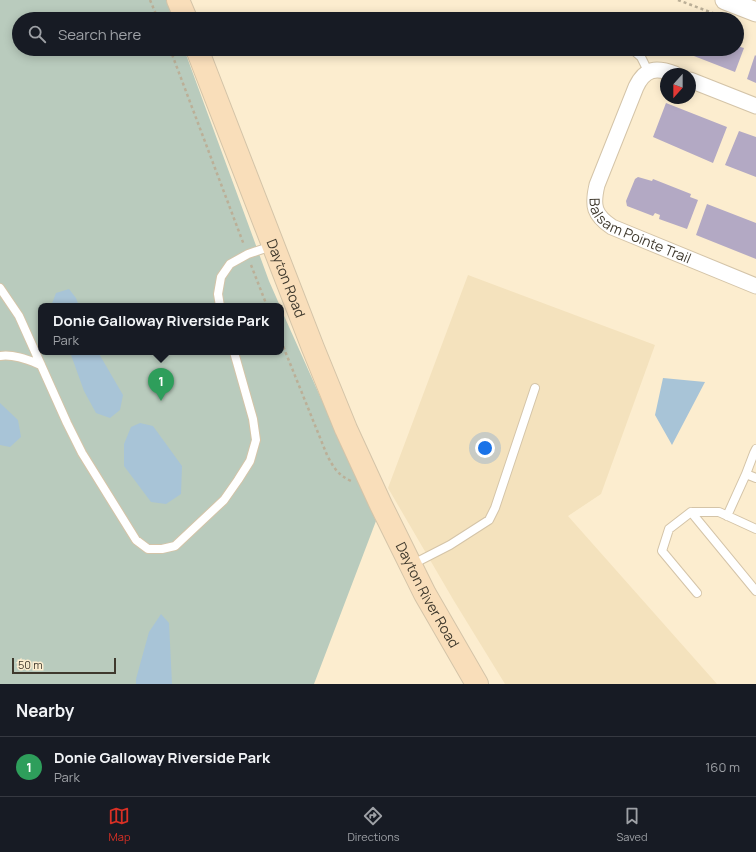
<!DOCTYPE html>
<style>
:root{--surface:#171b24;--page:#242831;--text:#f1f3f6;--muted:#9ea1a6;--line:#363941;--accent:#d93025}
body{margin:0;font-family:Manrope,sans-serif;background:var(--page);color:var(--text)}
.compass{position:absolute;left:660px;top:68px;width:36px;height:36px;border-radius:50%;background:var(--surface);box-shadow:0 2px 10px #0003;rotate:201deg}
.scale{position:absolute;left:12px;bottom:10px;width:104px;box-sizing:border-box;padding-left:4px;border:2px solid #3f392d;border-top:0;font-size:11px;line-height:14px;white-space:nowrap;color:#3f392d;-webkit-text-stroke:3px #fcedcf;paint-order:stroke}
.you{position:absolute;left:485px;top:448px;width:14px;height:14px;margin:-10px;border:3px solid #fff;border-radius:50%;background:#1a73e8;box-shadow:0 0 0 6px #1a73e833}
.badge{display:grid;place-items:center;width:26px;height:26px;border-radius:50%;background:var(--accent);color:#fff;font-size:13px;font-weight:700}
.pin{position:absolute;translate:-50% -33px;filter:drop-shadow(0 1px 2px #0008)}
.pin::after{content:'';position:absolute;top:21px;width:14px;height:12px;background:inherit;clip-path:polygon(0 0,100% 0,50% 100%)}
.popup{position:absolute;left:38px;top:303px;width:246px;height:52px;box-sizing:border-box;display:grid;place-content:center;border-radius:8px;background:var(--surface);filter:drop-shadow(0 1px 3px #0005);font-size:13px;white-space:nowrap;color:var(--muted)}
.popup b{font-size:15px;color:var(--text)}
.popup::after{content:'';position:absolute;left:50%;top:100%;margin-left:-8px;border:8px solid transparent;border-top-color:var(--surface)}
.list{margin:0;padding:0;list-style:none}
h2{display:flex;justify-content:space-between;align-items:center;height:52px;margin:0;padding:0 16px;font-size:17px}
h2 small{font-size:13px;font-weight:400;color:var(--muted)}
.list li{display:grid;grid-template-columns:26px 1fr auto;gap:12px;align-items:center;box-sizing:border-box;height:60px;padding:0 16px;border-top:1px solid var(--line)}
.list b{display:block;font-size:15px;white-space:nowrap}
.list p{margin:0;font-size:13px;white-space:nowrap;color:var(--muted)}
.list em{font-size:13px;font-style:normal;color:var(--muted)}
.icon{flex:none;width:22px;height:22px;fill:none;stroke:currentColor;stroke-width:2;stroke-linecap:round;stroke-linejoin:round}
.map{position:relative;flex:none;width:756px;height:684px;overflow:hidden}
.search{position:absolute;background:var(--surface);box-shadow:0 2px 10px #0003;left:12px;right:12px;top:12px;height:44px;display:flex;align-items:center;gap:10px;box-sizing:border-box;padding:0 14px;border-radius:22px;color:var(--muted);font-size:15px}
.sheet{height:112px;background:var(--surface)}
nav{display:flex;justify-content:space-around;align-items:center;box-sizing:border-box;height:56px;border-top:1px solid var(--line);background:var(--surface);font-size:11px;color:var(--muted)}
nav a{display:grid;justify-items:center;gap:2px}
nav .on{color:var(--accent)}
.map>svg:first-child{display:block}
</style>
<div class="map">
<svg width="756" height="684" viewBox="0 0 756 684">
<rect width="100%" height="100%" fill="#fcedcf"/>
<path fill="#f4e2bd" d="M468,275L655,345L601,494L568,516L717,684H505L454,601L388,488Z"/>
<path fill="#b9cbbd" d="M0,0H166L173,19H19V49H184L269,281L280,306H41V352H281V309L376,521L314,684H0Z"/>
<path fill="#a8c4d7" d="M69,289L76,298L79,306H51L56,293Z
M70,352H98L123,395L120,410L110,418L96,413L84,391Z
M663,378L705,382L672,445L655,415Z
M0,403L18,420L21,437L10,447L0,445Z
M140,423L153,426L182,466L181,494L166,504L151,502L124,466V444L131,427Z
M161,614L169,623L172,684H136V679L149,632Z"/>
<path fill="#b3a9c4" d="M737,46L744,48L735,72L676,49H737Z
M755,55L756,56V83L747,79Z
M666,103L727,127L713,163L653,137Z
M739,131L756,137V177L725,165Z
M638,177L652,181L653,179L691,194L690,197L698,200L687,229L659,219L660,215L655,213L653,216L627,206L626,201L635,179Z
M707,204L756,223V259L696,235Z"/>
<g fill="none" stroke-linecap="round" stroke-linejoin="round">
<defs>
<path id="service" d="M632,49L641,57L648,71
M0,288L19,316L67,423L82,453L136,540L148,549H162L175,546L224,500L238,480L250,461L256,440L253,419L234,352
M220,306L218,294L221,277L230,264L248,254L272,246
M0,356C14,354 28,360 41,365
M746,474L754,453L756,449
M691,512L756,591
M727,516L746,474L756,478
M411,565L450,545L489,520L495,508L535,388
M697,593L662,551L669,529L691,512H719L756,529"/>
<g id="minor">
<path id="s1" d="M675,74C656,67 645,68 636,87L597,185C592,206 594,215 612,227L756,286"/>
<path d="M690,80L756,106"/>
</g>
<path id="tertiary" d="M725,0L756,12"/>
<g id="secondary">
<path d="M178,0L186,19"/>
<path id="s2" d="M197,49L313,348L346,429L381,505L425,594L477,684"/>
</g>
</defs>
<use href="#service" stroke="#d4c4a8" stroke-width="10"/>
<use href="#minor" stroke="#d4c4a8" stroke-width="17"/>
<use href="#tertiary" stroke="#d4c4a8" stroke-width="21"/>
<use href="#secondary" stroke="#d4c4a8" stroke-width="24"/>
<path stroke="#bbaf97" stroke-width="2.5" stroke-dasharray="3 3" stroke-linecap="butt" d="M150,0L158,19
M678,0L718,15
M170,49L244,245
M251,265L267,306
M281,341L327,455C333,467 338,475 351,481"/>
<use href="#service" stroke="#fff" stroke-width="8"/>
<use href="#minor" stroke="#fff" stroke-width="15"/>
<use href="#tertiary" stroke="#fff" stroke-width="19"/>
<use href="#secondary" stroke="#f9deba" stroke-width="22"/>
</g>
<g text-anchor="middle" stroke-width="3" stroke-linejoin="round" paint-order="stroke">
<g font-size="14" fill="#3f392d" stroke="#fcedcf">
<text dy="5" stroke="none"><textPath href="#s1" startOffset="226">Balsam Pointe Trail</textPath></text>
<text dy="5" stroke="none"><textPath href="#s2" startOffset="246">Dayton Road</textPath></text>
<text dy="5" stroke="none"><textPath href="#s2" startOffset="593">Dayton River Road</textPath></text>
</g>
</g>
</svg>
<svg class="compass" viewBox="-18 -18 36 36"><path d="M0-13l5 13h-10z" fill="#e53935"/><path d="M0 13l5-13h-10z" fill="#9ea1a6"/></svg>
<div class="scale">50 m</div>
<div class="you"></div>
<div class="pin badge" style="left:161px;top:401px;background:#2e9e5b">1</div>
<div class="popup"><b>Donie Galloway Riverside Park</b>Park</div>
<div class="search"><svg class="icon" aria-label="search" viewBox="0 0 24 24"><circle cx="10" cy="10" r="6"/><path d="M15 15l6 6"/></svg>Search here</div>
</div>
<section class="sheet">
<h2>Nearby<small></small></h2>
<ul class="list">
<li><span class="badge" style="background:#2e9e5b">1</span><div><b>Donie Galloway Riverside Park</b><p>Park</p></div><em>160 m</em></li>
</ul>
</section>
<nav>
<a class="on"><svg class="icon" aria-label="map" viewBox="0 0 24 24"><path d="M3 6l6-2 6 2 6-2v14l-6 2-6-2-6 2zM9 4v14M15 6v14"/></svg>Map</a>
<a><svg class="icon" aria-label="directions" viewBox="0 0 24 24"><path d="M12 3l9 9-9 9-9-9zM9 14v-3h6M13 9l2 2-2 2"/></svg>Directions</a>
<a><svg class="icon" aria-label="saved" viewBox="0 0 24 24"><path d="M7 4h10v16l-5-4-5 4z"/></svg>Saved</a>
</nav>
